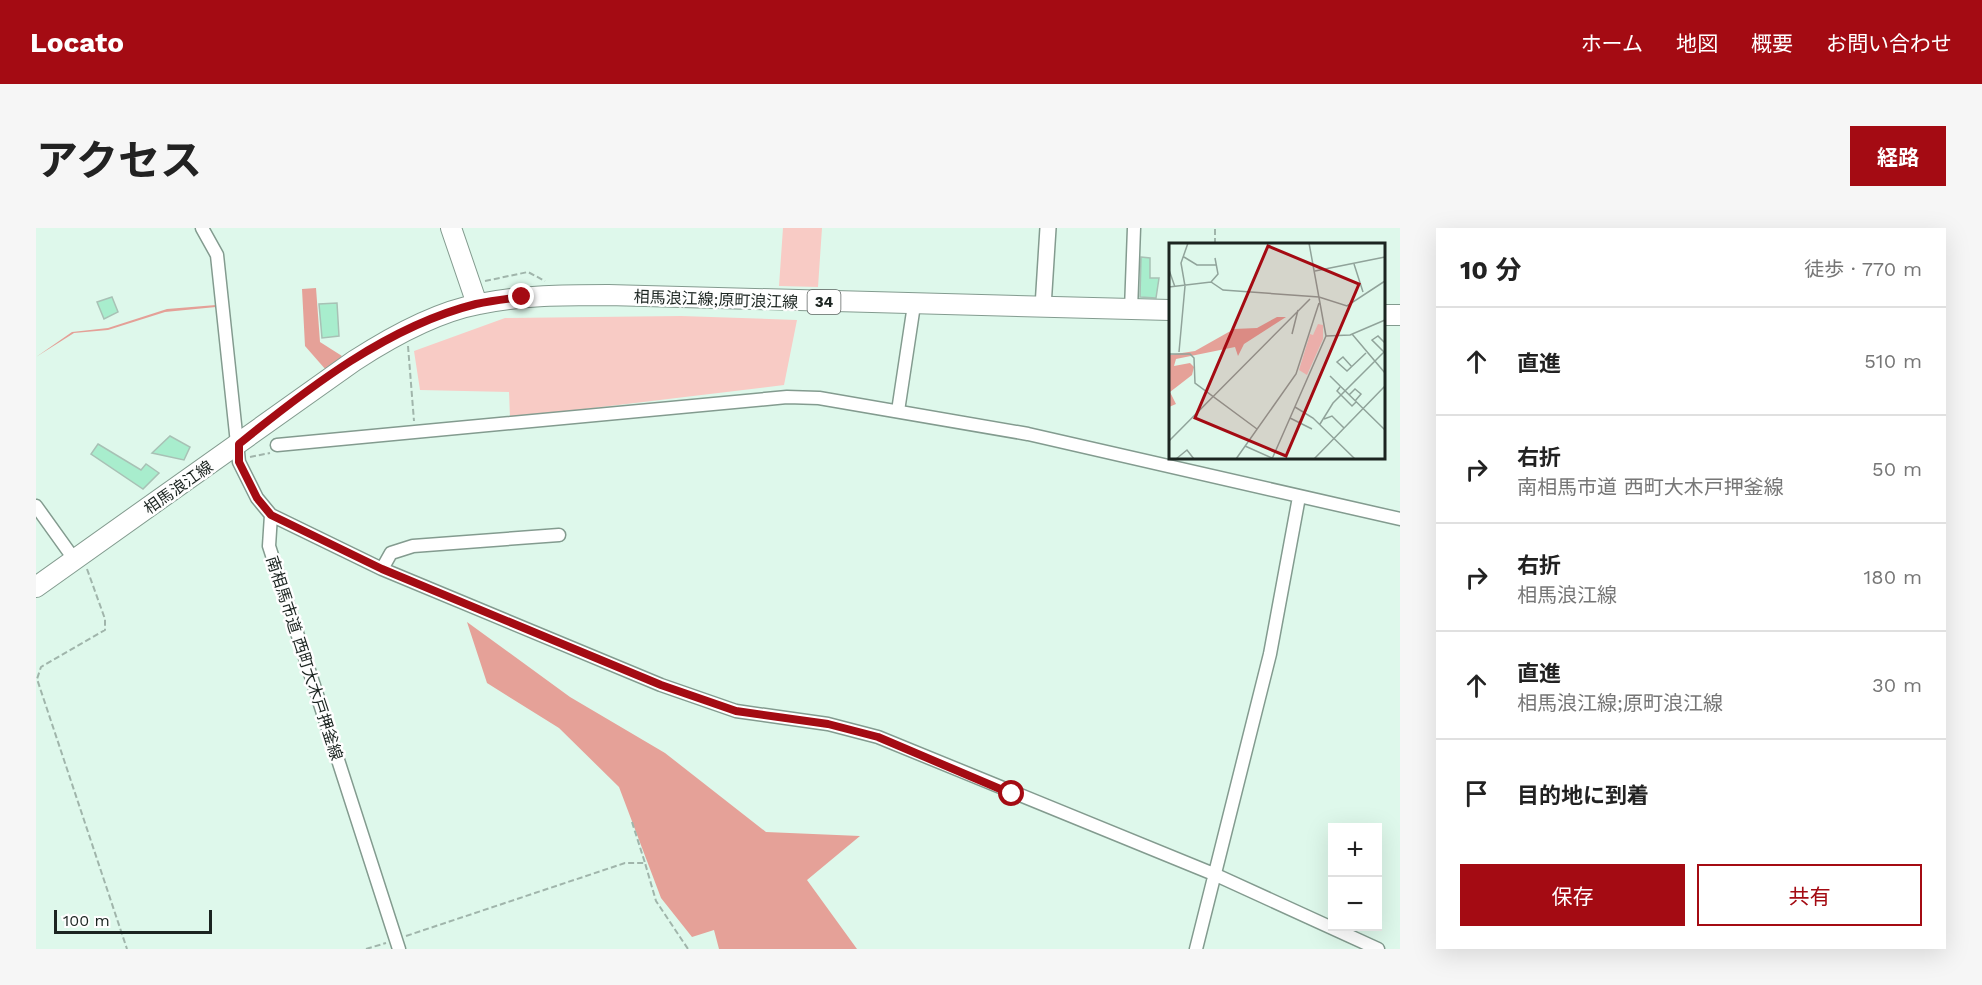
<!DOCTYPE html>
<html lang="ja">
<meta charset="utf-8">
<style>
:root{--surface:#fff;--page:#f6f6f6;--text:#222;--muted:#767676;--line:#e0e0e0;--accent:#a40b13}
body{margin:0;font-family:"Work Sans","Noto Sans JP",sans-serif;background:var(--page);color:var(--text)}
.controls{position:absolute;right:18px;bottom:18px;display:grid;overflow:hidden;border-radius:0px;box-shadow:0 6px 24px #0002}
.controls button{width:54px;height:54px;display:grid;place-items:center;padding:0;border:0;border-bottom:2px solid var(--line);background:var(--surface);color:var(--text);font:30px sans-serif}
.scale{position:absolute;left:18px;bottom:15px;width:158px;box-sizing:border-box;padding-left:6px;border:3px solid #1b2420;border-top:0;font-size:16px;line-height:21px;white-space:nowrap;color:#1b2420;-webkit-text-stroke:4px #fefefe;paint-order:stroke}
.stop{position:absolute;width:18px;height:18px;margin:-14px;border:4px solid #a40b13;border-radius:50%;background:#fff}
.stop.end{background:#a40b13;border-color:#fff;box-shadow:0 2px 6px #0008}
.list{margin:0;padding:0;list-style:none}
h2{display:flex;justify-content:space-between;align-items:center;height:78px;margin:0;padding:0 24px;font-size:26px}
h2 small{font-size:20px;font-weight:400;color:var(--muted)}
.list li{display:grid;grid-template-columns:39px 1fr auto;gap:18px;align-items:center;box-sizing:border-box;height:108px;padding:0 24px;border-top:2px solid var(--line)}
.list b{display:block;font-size:22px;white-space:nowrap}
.list p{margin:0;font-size:20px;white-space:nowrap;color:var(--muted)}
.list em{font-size:20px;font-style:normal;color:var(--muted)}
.actions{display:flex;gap:12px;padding:18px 24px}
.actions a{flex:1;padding:14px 0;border:2px solid var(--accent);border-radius:0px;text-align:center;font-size:21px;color:var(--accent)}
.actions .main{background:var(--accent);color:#fff}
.icon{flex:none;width:33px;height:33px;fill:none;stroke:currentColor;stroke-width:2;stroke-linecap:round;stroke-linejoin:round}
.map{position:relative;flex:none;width:1364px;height:721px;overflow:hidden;border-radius:0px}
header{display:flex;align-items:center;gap:36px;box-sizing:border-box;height:84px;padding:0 30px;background:var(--accent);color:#fff}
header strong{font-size:28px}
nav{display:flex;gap:33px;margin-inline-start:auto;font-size:21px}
.intro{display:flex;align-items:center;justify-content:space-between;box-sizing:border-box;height:144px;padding:0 36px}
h1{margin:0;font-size:42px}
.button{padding:15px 27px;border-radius:0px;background:var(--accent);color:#fff;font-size:21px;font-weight:700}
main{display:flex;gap:36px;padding:0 36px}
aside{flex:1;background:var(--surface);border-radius:0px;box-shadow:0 6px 24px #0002}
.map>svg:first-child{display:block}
</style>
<header>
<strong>Locato</strong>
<nav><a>ホーム</a><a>地図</a><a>概要</a><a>お問い合わせ</a></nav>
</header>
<div class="intro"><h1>アクセス</h1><a class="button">経路</a></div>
<main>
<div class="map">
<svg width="1364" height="721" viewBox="0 0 1364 721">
<rect width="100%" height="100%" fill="#def8eb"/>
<path fill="#f8cbc5" d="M747,0H786L782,59L743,58Z
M645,88L761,92L748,157L474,190L473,164L384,162L378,123L469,90Z"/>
<path fill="#e5a198" d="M280,60L284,114L306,128L290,142L269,118L266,61Z
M431,394L534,469L629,525L730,604L824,608L771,652L821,721H683L678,702L656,709L625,670L583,559L523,500L451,455Z"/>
<path fill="#e4a097" d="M180,77V79L129,84L72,102L38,105L0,129L36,104L72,100L131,81Z"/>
<path fill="#a8edcd" stroke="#a8c1b5" stroke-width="1.5" d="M1105,29L1114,30V50H1123L1120,70L1104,69Z
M76,69L82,84L68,91L61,74Z
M301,75L303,108L286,110L283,76Z
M134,208L154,219L148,232L116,225Z
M62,216L105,242L110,236L123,245L107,261L55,226Z"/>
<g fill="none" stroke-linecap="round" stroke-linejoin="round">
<defs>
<path id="minor" d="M166,0L181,27L203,234L221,270L235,287L233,318L363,721
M1095,82L1098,0
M862,183L878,77
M241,217L751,169L783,170L992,206L1364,291
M0,278L38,331
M235,287L346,341L625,457L700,483L792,496L842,509L1180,647L1342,721
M346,341L355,325L377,318L523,307
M1160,721L1234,426L1263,269"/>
<path id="tertiary" d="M1007,79L1012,0"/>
<path id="primary" d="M415,0L441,76
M1348,87H1364
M0,359L318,133C355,109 400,84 443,76C486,67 529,67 572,67L1134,82"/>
</defs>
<use href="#minor" stroke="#839b8f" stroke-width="15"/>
<use href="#tertiary" stroke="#839b8f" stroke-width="18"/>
<use href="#primary" stroke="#839b8f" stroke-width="22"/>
<path stroke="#a0b5ab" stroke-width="2" stroke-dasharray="6 3" stroke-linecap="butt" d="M1179,16V0
M449,53L492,44L509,53
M372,118L378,193
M214,229L234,225
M51,341L69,391V402L5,439L1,451L91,721
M596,594L609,635
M370,708L589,635H609L620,673L652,721
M330,721L350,715"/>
<use href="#minor" stroke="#fff" stroke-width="12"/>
<use href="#tertiary" stroke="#fff" stroke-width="15"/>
<use href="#primary" stroke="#fff" stroke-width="20"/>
</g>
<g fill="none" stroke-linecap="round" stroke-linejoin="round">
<path stroke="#a40b13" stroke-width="8" d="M486,69C470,71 455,73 440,76C352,98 272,160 203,216V234L221,270L235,287L346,341L625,457L700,483L792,496L842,509L976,566"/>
</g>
<g text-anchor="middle" stroke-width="5" stroke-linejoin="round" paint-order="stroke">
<rect fill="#fefefe" stroke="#5f6563" stroke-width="1.5" x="771.5" y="62" width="33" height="24" rx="4.5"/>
<g font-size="15" font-weight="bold" fill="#1b2420">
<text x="788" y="79">34</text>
</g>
<g font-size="16" fill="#1b2420" stroke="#fefefe">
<text transform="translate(680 71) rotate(2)" y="6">相馬浪江線;原町浪江線</text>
<text transform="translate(142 259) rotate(-35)" y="6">相馬浪江線</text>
<text transform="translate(269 430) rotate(72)" y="6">南相馬市道 西町大木戸押釜線</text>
</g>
</g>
<g transform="translate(1133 15)">
<rect width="216" height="216" fill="#def8eb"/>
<path d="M149,81L154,82V96L138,132L130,127L141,91L144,92Z" fill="#f8cbc5"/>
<path d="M108,74H117L75,101L69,113L66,104L7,116L5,123L21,120L25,124L23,132L1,149L7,161L0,164V112L26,108L65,86L88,85Z" fill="#e5a198"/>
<path fill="none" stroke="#90a39a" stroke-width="1.5" d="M15,14L28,22H47M185,21L194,49M0,27L6,44M146,28L216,14M42,39L49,31L46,15M0,44L42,39L54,47L150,54L178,63L216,38M123,91L129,67M183,91L216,130M157,93L181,92L216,77M10,109L16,43L12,20L19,0M215,109L203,97L209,93L216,100M0,111H21L25,115L26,140L88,186M183,124L174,114L168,119L178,128L197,110M161,133L216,187M171,144L168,148L183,163L187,159M180,152L186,146L192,151L186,158M126,164L144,175L186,216M121,175L143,186M155,176L163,173L175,185M151,181L164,160L216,108M0,198L141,56M76,203L103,215M7,216L18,207L25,216M67,216L127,131L150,60M103,216L157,93L140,0M145,216L216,143"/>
<path fill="#a40b13" fill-opacity="0.15" stroke="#a40b13" stroke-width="3" d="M99,3L190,41L117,213L26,175Z"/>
<rect width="216" height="216" fill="none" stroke="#1b2420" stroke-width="3"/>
</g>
</svg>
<div class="controls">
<button>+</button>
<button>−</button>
</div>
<div class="scale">100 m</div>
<div class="stop" style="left:976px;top:566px"></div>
<div class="stop end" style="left:486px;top:69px"></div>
</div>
<aside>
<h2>10 分<small>徒歩 · 770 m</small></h2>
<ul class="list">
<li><svg class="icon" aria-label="ahead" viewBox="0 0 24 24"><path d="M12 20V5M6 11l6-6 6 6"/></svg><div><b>直進</b></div><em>510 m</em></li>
<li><svg class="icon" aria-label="right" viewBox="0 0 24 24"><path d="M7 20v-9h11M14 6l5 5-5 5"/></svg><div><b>右折</b><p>南相馬市道 西町大木戸押釜線</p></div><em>50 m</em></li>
<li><svg class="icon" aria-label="right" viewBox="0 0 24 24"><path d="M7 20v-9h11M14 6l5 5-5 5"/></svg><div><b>右折</b><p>相馬浪江線</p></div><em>180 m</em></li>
<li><svg class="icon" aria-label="ahead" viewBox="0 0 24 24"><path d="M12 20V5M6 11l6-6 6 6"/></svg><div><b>直進</b><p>相馬浪江線;原町浪江線</p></div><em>30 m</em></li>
<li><svg class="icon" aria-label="arrive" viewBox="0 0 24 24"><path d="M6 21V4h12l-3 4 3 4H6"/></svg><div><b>目的地に到着</b></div></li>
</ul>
<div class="actions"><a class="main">保存</a><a>共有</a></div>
</aside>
</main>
